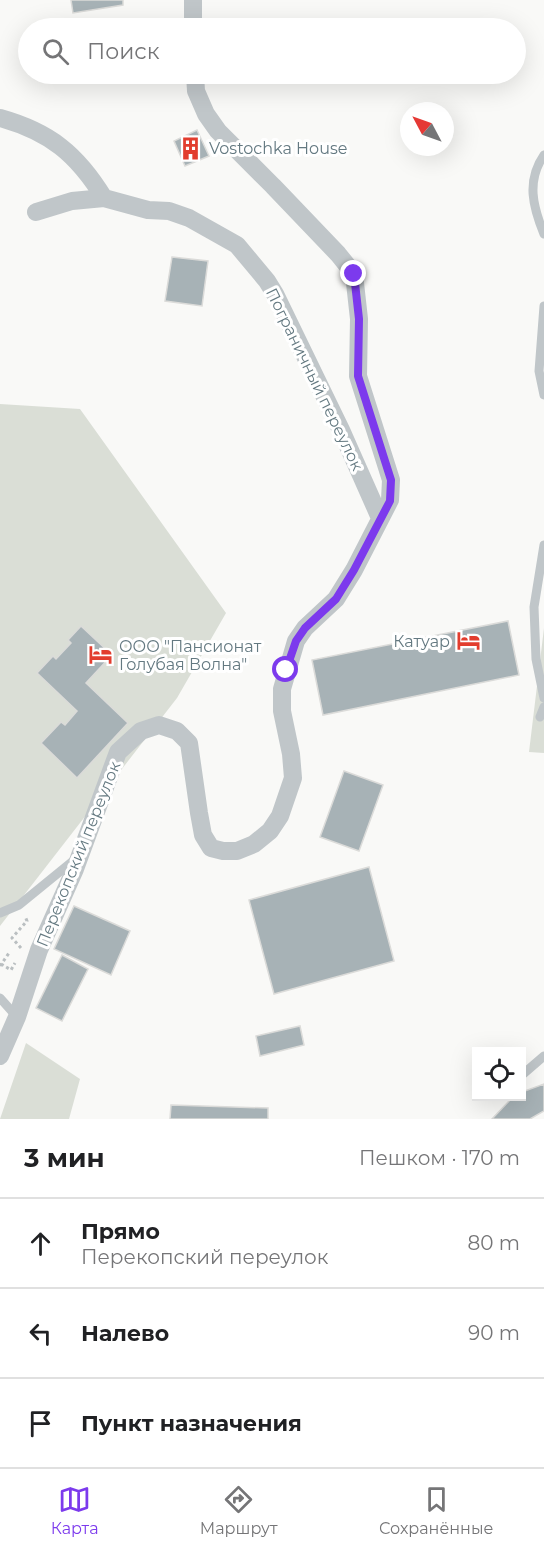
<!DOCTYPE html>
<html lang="ru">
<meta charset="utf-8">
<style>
:root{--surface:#fff;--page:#f2f2f2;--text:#202124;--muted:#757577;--line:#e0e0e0;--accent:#7c3aed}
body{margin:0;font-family:Montserrat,sans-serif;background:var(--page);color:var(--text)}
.controls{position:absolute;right:18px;bottom:18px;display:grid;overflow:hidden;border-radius:0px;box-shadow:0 6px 24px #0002}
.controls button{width:54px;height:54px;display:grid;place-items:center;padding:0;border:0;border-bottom:2px solid var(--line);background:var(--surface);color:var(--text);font:30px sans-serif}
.compass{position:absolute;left:400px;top:102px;width:54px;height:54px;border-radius:50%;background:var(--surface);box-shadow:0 6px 24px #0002;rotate:311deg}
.stop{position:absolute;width:18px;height:18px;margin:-14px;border:4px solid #7c3aed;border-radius:50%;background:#fff}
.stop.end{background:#7c3aed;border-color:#fff;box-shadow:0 2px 6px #0008}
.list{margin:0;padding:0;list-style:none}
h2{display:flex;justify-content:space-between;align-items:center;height:78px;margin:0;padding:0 24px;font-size:26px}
h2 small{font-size:20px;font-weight:400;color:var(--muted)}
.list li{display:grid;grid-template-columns:39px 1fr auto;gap:18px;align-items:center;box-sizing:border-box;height:90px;padding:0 24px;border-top:2px solid var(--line)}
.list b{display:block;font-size:22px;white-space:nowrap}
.list p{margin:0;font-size:20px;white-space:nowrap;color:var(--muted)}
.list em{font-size:20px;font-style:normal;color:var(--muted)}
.icon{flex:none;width:33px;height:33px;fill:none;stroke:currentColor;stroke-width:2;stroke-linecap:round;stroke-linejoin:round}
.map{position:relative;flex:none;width:544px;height:1119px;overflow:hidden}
.search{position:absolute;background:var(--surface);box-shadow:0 6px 24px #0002;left:18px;right:18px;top:18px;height:66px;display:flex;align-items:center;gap:15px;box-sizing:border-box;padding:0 21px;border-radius:33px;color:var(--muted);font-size:22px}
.sheet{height:348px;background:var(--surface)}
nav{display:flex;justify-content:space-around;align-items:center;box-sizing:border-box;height:84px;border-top:2px solid var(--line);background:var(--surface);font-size:16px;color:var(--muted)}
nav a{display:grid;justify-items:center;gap:3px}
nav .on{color:var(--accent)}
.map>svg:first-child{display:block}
</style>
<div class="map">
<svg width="544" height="1119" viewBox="0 0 544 1119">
<rect width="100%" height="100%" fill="#f9f9f7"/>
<path fill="#daded6" d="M0,404L80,409L226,613L177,698L0,926Z
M544,628V753L529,752Z
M26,1043L80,1079L69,1119H0Z"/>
<path fill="#a7b2b6" stroke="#dbdbd9" stroke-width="1.5" d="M71,0H123V5L73,13Z
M197,130L209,156L185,166L174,141Z
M172,257L208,261L202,306L165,301Z
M508,621L519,675L323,715L312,660Z
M81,626L112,655L86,683L128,723L77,778L41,743L61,722L65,725L77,711L37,673L53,656L56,659L71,643L68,640Z
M344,771L383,785L359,851L320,837Z
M369,867L394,961L274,994L249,900Z
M74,906L130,931L111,975L54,949Z
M62,955L88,969L62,1021L36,1008Z
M300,1026L304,1045L260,1056L256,1036Z
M544,1084V1111L530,1119H492L509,1101L515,1096H522V1092Z
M171,1105L268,1108V1119H170Z"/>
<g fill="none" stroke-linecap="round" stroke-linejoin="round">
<path stroke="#babfc1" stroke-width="3" stroke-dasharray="3 3" stroke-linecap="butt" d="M21,948L12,938L27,921L25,916
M1,964L11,970L15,963
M0,966L9,953"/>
<path stroke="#c0c6c9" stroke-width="9" d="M544,155C526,181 533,207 544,234
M544,306L539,371L544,395
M544,545L534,607L536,659L544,698
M540,717L544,707
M0,913L19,905L73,861
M0,998L17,1017
M522,1075L544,1056"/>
<path stroke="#c0c6c9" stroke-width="18" d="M193,0V28
M0,118C50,132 77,154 104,198
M36,212L72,201L104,198L148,210L169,211L189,218L237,245L267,281L275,294L341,430L380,518
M0,1056L17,1017L39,950L75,869L118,752L141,731L159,725L177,731L189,743L199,813L203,835L211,848L223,851H237L254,844L270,831L280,816L293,778L291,754L282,711V689L296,641L305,628L336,599L354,570L390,500L391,480L358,376L359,319L354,274L338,254L273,186L218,131L206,114L196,91L195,74"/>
</g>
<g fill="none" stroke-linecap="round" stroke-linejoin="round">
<path stroke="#7c3aed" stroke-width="8" d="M286,670L296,641L305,628L336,599L354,570L390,501L391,480L358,376L359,319L354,274"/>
</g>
<defs>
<symbol id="building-bare" viewBox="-9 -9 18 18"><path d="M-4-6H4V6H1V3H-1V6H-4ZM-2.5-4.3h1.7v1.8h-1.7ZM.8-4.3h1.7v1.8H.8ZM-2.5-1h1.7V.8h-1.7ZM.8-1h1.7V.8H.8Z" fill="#e23d2e" stroke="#fff" stroke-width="2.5" paint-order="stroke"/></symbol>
<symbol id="hotel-bare" viewBox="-9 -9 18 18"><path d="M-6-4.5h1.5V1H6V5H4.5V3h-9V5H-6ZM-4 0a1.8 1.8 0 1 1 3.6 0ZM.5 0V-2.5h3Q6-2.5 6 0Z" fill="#e23d2e" stroke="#fff" stroke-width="2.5" paint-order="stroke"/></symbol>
</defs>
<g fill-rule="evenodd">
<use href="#building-bare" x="174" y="132" width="33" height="33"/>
<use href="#hotel-bare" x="452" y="624" width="33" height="33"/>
<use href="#hotel-bare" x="84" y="638" width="33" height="33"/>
</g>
<g text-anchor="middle" stroke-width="6" stroke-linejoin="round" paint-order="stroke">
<g font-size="16" fill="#647981" stroke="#fff" text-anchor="start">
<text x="209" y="154">Vostochka House</text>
<text x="450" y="647" text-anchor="end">Катуар</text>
<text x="119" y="652">ООО "Пансионат<tspan x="119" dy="18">Голубая Волна"</tspan></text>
</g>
<g font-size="16" fill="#647981" stroke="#fff">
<text transform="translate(315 379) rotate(64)" y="6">Пограничный переулок</text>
<text transform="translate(78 854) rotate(-68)" y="6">Перекопский переулок</text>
</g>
</g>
</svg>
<div class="controls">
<button><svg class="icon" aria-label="locate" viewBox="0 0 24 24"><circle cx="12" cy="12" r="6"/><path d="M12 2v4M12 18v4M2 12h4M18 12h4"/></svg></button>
</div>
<svg class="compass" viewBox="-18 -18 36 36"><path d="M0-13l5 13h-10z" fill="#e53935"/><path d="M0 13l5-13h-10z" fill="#757577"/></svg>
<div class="stop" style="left:286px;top:670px"></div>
<div class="stop end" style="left:354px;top:274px"></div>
<div class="search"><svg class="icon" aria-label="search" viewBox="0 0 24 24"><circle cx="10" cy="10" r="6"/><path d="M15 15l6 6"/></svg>Поиск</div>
</div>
<section class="sheet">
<h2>3 мин<small>Пешком · 170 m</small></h2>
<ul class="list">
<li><svg class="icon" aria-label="ahead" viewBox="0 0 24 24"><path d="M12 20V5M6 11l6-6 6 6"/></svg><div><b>Прямо</b><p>Перекопский переулок</p></div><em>80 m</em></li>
<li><svg class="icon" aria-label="left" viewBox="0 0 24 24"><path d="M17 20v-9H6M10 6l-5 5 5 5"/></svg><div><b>Налево</b></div><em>90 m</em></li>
<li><svg class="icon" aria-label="arrive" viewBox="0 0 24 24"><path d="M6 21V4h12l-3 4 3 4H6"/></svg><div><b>Пункт назначения</b></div></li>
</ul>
</section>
<nav>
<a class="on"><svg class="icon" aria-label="map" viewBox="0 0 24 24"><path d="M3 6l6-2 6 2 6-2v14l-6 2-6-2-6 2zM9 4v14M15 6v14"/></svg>Карта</a>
<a><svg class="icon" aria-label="directions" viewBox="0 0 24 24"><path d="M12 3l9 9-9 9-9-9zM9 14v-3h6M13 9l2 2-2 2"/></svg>Маршрут</a>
<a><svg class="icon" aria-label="saved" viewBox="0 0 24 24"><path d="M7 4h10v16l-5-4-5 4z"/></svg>Сохранённые</a>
</nav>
